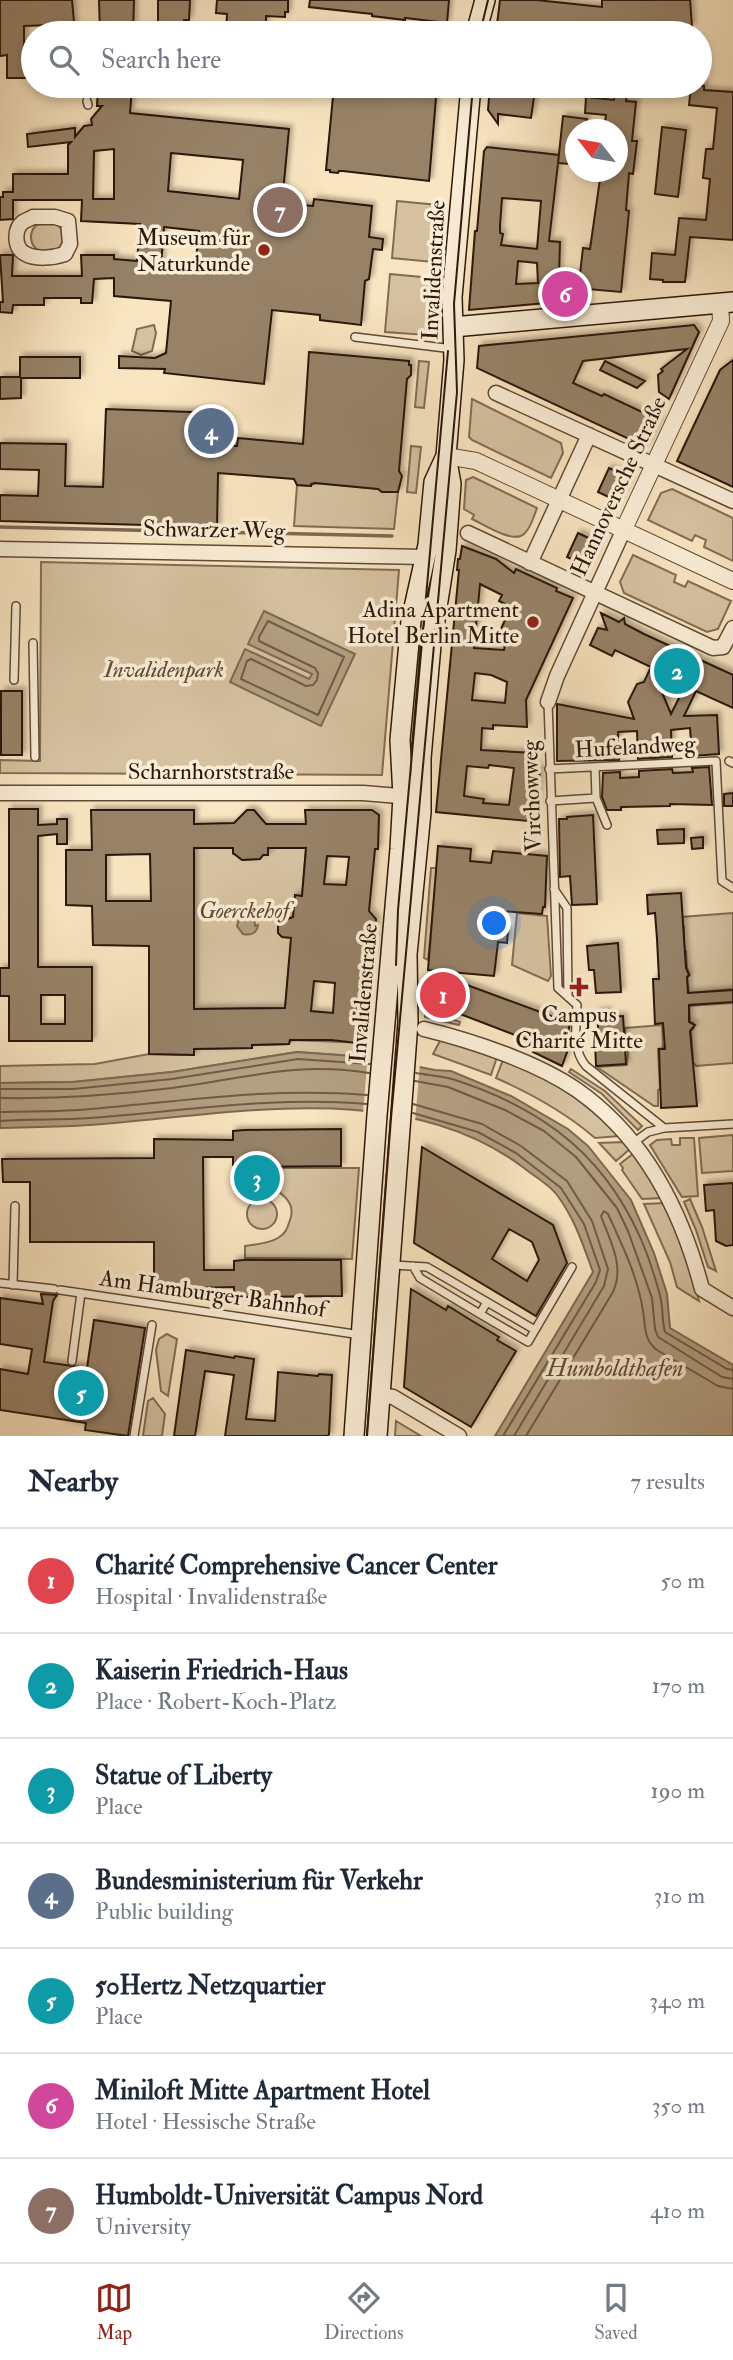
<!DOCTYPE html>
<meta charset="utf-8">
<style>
:root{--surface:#fff;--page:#f6f6f7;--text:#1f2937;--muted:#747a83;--line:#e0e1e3;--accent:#8f2418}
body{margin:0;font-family:"IM FELL Double Pica",serif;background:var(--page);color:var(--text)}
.compass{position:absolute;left:565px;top:119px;width:63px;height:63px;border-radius:50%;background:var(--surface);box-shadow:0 4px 10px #0003;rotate:301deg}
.you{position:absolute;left:495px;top:924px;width:24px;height:24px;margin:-18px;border:5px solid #fff;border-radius:50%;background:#1a73e8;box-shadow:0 0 0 10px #1a73e833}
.badge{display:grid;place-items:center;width:46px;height:46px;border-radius:50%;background:var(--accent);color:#fff;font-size:23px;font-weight:700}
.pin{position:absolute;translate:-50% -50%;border:4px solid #fff;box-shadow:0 2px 7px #0006}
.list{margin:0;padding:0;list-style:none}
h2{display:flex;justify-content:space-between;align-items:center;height:91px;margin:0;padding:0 28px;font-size:30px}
h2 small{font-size:23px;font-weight:400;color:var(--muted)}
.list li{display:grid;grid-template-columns:46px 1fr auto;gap:21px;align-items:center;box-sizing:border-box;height:105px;padding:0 28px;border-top:2px solid var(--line)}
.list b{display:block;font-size:26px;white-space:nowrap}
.list p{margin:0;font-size:23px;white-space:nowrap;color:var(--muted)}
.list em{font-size:23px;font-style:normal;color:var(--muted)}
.icon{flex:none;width:38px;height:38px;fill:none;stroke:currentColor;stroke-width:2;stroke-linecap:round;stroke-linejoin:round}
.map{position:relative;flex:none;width:733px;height:1436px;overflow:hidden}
.search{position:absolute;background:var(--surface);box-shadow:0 4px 10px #0003;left:21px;right:21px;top:21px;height:77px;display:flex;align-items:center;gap:18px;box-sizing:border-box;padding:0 24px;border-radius:38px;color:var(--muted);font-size:26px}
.sheet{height:826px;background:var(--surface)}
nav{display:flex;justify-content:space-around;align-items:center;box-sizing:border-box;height:98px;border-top:2px solid var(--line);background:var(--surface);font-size:19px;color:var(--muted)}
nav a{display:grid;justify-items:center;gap:4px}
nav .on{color:var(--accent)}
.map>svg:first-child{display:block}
</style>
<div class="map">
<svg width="733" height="1436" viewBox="0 0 733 1436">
<defs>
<filter id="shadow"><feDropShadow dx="3.5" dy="-3.5" stdDeviation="2" flood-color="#0004"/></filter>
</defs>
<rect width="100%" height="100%" fill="#f9e5c1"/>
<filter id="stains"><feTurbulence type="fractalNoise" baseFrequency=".00286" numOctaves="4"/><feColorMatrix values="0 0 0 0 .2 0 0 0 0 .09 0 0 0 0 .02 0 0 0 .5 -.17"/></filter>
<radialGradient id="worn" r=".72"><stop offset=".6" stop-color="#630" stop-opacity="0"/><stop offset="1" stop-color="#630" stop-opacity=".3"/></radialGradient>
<path fill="#d6c2a1" stroke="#816c54" stroke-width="2" d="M397,201L438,205L433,262L392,258Z
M31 237a16 16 0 1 1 32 0a16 16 0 1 1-32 0Z
M390,274L432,278L427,335L385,332Z
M154,325L156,333L152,351L141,355L132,351L137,329Z
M419,361L429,362L424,408L415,407Z
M472,399L561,443L563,453L551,478L472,440L469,437Z
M411,446L421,447L416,493L407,492Z
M473,477L537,508C534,516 531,528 524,534C514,544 484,525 472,519L474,515L464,509L466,480Z
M315,483L378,489L382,492H398L394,529L294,526L297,485L310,486Z
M672,489L733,518V561L704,547L706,540L695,535L692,541L648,520L661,493Z
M633,555L676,575L674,582L685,587L688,581L731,601L718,629L707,632L624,593L620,582Z
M41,562L399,570L382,775L0,773V760L40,761Z
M194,848H233V854L238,855L243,860L260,859L268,848H306L302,896H295L285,1008L194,1009Z
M431,868H437L428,960L424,958Z
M517,913L547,916L551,976L548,981L512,965Z
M733,913V989L689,993L687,978L690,975L687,968L686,951L684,950V927L682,926L681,917Z
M426,1002L430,1004L427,1010L460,1022L459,1025L425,1017Z
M733,1003V1063L696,1066L693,1062L691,1031L694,1028L693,1023L690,1021L689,1006Z
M662,1025L663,1048L658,1049L660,1089L658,1090V1106H654L597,1067L627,1065L628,1050L626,1049L625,1028Z
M442,1037L497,1057L491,1075L433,1054Z
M290,1040L368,1043L367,1057L297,1052L172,1072L73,1082L0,1083V1066L95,1064L149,1054L193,1055L194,1049L252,1048V1045L289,1044Z
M503,1060C553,1079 581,1099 620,1136L595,1138C565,1112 532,1094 496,1078Z
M571,1069L605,1091L642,1126L638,1130L602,1094L569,1072Z
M733,1135V1171L702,1173L699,1138Z
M680,1138H694L698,1196L682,1197L650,1145L657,1140L671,1139L672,1145H680Z
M624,1142L630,1149L616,1161L599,1143Z
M634,1153L662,1198L642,1199L622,1170L623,1168L620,1164Z
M246,1168H359L352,1259L245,1258V1246C257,1244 268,1244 278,1238C286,1233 287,1229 290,1220C297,1201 279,1190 263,1185V1181L245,1180Z
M247 1214a15 15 0 1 1 30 0a15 15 0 1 1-30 0Z
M690,1199L702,1227L716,1271L708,1267L696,1230L684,1202Z
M666,1203L688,1257L699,1301L677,1287L670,1262L644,1204Z
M167,1334L177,1339L168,1396L161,1391L156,1350L159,1339Z
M153,1398L165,1414L162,1436H143L148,1401Z
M396,1421L421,1436H395Z"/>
<path fill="#b39f82" stroke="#7d6951" stroke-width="2" d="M264,611L355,654L321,726L230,682L245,649L309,679L312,674L248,644Z
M246,914L254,917L255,926L258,925C257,933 251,936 243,934L237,926L239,919Z
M297,1052L367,1057L435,1070L451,1071L511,1096L568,1129L588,1146L631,1200L654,1253L667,1294L670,1328L733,1365V1436H495L593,1272C583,1245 575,1219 557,1195C550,1185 535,1177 524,1168C404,1076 229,1115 90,1125C60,1127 30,1127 0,1128V1083L73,1082L172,1072Z"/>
<path fill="#f9e5c1" d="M368,1053L420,1063L415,1122L363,1113Z"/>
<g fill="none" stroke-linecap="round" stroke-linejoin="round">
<path stroke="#705b44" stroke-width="2" d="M268,621L344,657L318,715L241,679L247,661L251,659L306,686L313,685L317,680L318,673L315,668L259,641V637Z
M416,1073C427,1075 441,1076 452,1079C547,1109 611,1160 647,1254C652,1269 658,1285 661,1300C663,1311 662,1322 665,1332L727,1369L733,1370
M415,1081L448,1087L505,1110L544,1131L576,1157L617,1208L628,1231L652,1298L655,1329L658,1337L722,1377L733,1379
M0,1089H73L172,1079L298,1059L370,1064
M0,1098C58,1099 115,1095 172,1088C242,1079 296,1061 369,1073
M413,1104L482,1124L521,1146L567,1181L592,1221L608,1269L604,1286L514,1436
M0,1112C30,1111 61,1112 91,1109C183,1101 274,1087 367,1095
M413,1113L478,1132L516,1153L561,1188L584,1224L600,1270L596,1282L503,1436
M0,1121C30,1119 60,1120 90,1118C183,1111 273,1096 367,1104
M526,1436L613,1292C625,1266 610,1241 601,1216L604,1211L608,1214C622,1245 638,1277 643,1311C646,1327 643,1339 657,1350L718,1386L733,1389"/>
<path stroke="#7d6951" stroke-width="3.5" d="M0,527L392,536"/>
</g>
<path fill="#978268" stroke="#2c1707" stroke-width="2" fill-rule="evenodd" filter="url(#shadow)" d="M0,0H72L75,33H50V25L24,26V46H33V78H7V55L0,56Z
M99,0H134L133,33H100Z
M158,0H190L189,20H184L183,33H158Z
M217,0H288V12H285V17L266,16V24L258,23V33L242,31V33H226L227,14L216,13Z
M310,0H449L447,23L405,18V20L372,16V14L309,7Z
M500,0H536L602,7V0H690L692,26L671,27L609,26V33H579L525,28V33H496Z
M98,86H130L132,88L130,113L289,129L282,203L313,206L314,199L372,206L369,237L383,239L382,250L373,249L369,279L365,281L361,325L320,320V315L272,310L264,384L164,373L165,369L119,368V356L155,358L166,353L171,301L114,296V278L94,279L92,303H81V298H44V305H13L12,313L0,312V302H3L0,255H13L12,276H82L81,255H114V259L137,261L140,224L81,221L82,200H13V219L0,220V197H3V192H13V174H68V145L71,142L28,147L27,134L75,128V137L84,126L92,125L91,119L102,106H97ZM114,149V199H93L94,151ZM171,153L243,160L239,199L168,191ZM164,227L199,231L195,268L161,265Z
M334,86H437L429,181L343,171H339L338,173L330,172V170H326Z
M490,86H514L513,95L534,97L531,118L498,114V124L488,110Z
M616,86H628L626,101L636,102L632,141H637L633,174L629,173L626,210L629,211L621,292L566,287L568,301L469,310L475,231H477L484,151L487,147L559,155L549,241L560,242L559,276L580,274L583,248L590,249L601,172H618V130H604L606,115L585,113L586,97L614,100ZM502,198L541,201L537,249L501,245L503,234L500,233V225ZM518,261L537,263L538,283L516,284Z
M691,86H704V90L733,92V240L690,237L685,282H663V280L650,279L652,253L675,255L679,218L706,220L710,179L703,178L706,149H713L717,108L689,105Z
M563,116L587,119L585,130H576V158L571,157L570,164L558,163Z
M662,127L686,130L678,197L655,194Z
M694,325L699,332L669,399L659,392L658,375L663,371L661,369L687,349L583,361L573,383L602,396L604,394L659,420L646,447L477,368L479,346Z
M309,352L409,361V365H411V375L407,379L399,471L402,476L398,492H382L378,489L315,483L311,484V486L297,485L294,479L218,473L217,527L0,521V495L38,496L39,470L0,469V443L66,444L65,486L103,487L106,409L219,413L218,445L237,446L238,438L303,444Z
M20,357H80V378H21V398L0,399V377H20Z
M733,360V487L677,461L720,370Z
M605,361L645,381L637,388L600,370Z
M609,468L630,478L619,502L598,492Z
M578,533L599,543L588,567L567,557Z
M462,546L496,559L514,573L516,569L557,588L556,591L573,598L526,700L527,727L493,725V729L482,728L481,750L534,753L533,768L540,769L536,808L530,807L528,821L436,812L459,570H457L458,559H460ZM480,584L502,595L499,601L511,607L500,631L507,634L504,650L474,648ZM475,673L491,675L507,682L505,703L472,700ZM489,765L514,768L509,805L483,803L484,799L464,796L467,766L488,768Z
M601,613L619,622L624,618L625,624L644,634L733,675V708L696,691L684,716L717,715L719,754L692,756L690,728L671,730L672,757L638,759L637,731L618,732L619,760L557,761V704L634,719L628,702L637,684L644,682L651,667L615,650L612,656L590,645L598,628L607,630ZM668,675L686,684L671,714L661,690Z
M1,691H22V755H1Z
M709,767L712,805L670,804V806L621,807V810H607L602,797L603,773L620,772V778L639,777V771L672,769L673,773L693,772L692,768Z
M733,793V806H724V794Z
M9,809H38V825L57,824V819H67V844H57V834L38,836V967H92V1041H9V996H0V968H9ZM41,995H65V1024H41Z
M91,810H194V824L234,823L247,810H254L266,824H306L305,810H372L379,815L378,849H375L369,911L376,919L373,956L363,961L357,1043L331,1040H290L289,1044L252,1045V1048L194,1049V1055L149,1054V946L93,945L92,906L66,905V850H92ZM194,848H233V853L242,860L260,859L263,855H268V848H306L302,896L295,895L293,917L282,921L278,926V933L282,937L291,938L285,1008L194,1009ZM150,854L151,901H106V855ZM327,856L349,857L346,885L324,884ZM314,981L335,983L333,1013L311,1011Z
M593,815L597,904L572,905L570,876L560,877L559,819H567V817Z
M684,829V843L658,844L657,830Z
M703,837V848L692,849L691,838Z
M438,846L471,849L470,861L491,863L493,851L547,856L545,907H543L542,914L501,911L499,930L508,931L507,943L498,942L494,976L428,970Z
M681,893L686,968L689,975L687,977L688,993L733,990V1002L689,1005V1022L695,1025L690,1031L697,1106L661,1108L659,1049H665L663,1023L655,1024L653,979H659L657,939L655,913L648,914L647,895Z
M618,943L621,992L596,993L594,970H589L587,946Z
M440,975L570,1023L567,1038L570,1040V1044L562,1066L533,1052L536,1043L455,1012L452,1019L427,1010Z
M608,1011V1017L623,1016L626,1064L596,1066L595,1042H599L597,1012Z
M341,1129V1166L245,1167L233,1165V1157H203L204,1270H234V1261L244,1260H341L342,1296L245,1297L234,1295V1287L154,1289V1242H30V1182H3L2,1159L154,1158V1139L233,1140V1131L244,1130Z
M422,1147L553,1225L567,1263L536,1316L414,1243ZM509,1229L532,1242L539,1260L527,1281L492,1259Z
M733,1183V1245L726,1246L716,1241L714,1210L706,1211L704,1185Z
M411,1289L446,1310L448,1306L469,1319L499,1337L497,1340L516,1351L471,1427L404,1387Z
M41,1294L57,1295L53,1301L44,1362L87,1368L94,1320L145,1328L128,1436L85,1430L86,1423L0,1410V1369L28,1374L32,1349L0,1344V1298L43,1304Z
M186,1350L234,1358L235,1356L254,1359L246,1419L275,1421L278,1372L318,1376L319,1374L332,1375L329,1434L328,1436H225L234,1375L205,1371L195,1436H174Z"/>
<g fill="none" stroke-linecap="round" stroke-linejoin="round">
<defs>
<path id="service" d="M87,101L88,105
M355,337L453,349
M33,643L35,757
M14,680L16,606
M548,702L558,988L577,1005C576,1026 572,1050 586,1066L664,1128
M729,761L733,763
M549,769L716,761L722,881L733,888
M596,798L607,825
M550,801L596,798L595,767
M554,889L567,908L568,997
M633,1143L648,1132L664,1128L733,1124
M393,1265L427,1267L487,1302L480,1314L420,1278L413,1266
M0,1283L54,1289
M13,1285L15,1206
M60,1290L361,1335
M487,1302L535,1330
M480,1314L528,1342L572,1267
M72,1361L81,1293
M134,1436L152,1325"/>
<path id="minor" d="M33,217H55L68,221L70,244L65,254C53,258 35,260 24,253C14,247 14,229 23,222C26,220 30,219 33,217Z
M496,393L733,501
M468,533L713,648L723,647L733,628
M0,549L426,557
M530,563L589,435
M548,702L557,676L624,529
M0,793H363L411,797
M424,1029C473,1041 536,1062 577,1090C644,1137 682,1212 702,1289L733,1308
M380,1395L393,1397L459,1436"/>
<path id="tertiary" d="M446,456L476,461L733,581
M624,529L721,321L720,303"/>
<path id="secondary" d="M476,33L485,0
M453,327L733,302
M354,1436L377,1115L400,849L403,796L400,740L411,621L428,545L434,482L446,456
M377,1436L408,1022L407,954L421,812V758L431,645L446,550L451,484L446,456L454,360L452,297L471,86"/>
</defs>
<use href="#service" stroke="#5f4a36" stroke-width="10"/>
<use href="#minor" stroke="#5f4a36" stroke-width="17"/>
<use href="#tertiary" stroke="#5f4a36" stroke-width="18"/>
<use href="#secondary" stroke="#2c1707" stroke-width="22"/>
<use href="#service" stroke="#fbeed7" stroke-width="7"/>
<use href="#minor" stroke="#fbeed7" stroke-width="14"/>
<use href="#tertiary" stroke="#fbeed7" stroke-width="16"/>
<use href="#secondary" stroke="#fbeed7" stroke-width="19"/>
<path stroke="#2c1707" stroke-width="2" d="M480,33L488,0
M396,965L398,910L448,351
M367,1436L391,1118L457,392L454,304L473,86"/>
</g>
<g fill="#8f2418" stroke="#fbeed7" stroke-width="2.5">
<circle cx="264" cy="250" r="7"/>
<circle cx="533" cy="622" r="7"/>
<path d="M575.5 976.5h7v7h7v7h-7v7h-7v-7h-7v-7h7z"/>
</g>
<g text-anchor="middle" stroke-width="7" stroke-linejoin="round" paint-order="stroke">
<g font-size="23" fill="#2c1707" stroke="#fbeed7" text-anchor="end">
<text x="250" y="245">Museum für<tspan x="250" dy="26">Naturkunde</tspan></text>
<text x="519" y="617">Adina Apartment<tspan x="519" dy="26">Hotel Berlin Mitte</tspan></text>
<text x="579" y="1022" text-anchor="middle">Campus<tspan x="579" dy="26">Charité Mitte</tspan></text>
</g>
<g font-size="23" fill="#2c1707" stroke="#fbeed7">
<text transform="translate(433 270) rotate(-87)" y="8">Invalidenstraße</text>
<text transform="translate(618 486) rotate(-65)" y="8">Hannoversche Straße</text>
<text transform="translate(214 529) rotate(1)" y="8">Schwarzer Weg</text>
<text transform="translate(635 746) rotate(-3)" y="8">Hufelandweg</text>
<text x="211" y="779">Scharnhorststraße</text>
<text transform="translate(531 796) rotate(-92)" y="8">Virchowweg</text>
<text transform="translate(363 993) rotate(-85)" y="8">Invalidenstraße</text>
<text transform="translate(213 1293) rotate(8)" y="8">Am Hamburger Bahnhof</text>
</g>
<g font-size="23" font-style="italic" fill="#5f4a35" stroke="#fbeed7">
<text x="164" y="677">Invalidenpark</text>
<text x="244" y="918">Goerckehof</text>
</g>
<g font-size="24" font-style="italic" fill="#624d38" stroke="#fbeed7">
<text x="615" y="1376">Humboldthafen</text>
</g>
</g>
<rect width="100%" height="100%" filter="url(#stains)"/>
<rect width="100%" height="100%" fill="url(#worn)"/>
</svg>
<svg class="compass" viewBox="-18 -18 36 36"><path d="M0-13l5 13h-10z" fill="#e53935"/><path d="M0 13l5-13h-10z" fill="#747a83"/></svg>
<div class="you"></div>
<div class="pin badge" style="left:443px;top:995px;background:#e0444e">1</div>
<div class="pin badge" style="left:677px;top:671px;background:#0f9aa8">2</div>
<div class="pin badge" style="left:257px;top:1178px;background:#0f9aa8">3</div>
<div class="pin badge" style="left:211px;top:431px;background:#5c6f8a">4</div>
<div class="pin badge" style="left:81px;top:1393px;background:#0f9aa8">5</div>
<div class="pin badge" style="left:565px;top:294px;background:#d1479c">6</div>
<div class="pin badge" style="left:280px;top:210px;background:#8d6e63">7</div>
<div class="search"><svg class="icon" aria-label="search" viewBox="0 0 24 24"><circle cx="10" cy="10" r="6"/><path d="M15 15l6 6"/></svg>Search here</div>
</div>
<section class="sheet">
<h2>Nearby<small>7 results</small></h2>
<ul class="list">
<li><span class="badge" style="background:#e0444e">1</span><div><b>Charité Comprehensive Cancer Center</b><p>Hospital · Invalidenstraße</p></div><em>50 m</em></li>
<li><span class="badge" style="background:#0f9aa8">2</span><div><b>Kaiserin Friedrich-Haus</b><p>Place · Robert-Koch-Platz</p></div><em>170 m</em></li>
<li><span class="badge" style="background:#0f9aa8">3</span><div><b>Statue of Liberty</b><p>Place</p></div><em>190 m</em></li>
<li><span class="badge" style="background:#5c6f8a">4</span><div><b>Bundesministerium für Verkehr</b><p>Public building</p></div><em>310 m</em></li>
<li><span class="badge" style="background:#0f9aa8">5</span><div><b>50Hertz Netzquartier</b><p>Place</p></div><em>340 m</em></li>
<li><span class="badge" style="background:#d1479c">6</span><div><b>Miniloft Mitte Apartment Hotel</b><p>Hotel · Hessische Straße</p></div><em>350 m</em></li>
<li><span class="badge" style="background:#8d6e63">7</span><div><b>Humboldt-Universität Campus Nord</b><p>University</p></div><em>410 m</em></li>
</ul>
</section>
<nav>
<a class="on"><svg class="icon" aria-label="map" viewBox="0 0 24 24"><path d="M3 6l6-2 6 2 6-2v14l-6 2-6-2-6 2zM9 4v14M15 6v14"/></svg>Map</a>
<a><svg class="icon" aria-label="directions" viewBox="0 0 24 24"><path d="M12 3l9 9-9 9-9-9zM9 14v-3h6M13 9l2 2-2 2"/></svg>Directions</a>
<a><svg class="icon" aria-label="saved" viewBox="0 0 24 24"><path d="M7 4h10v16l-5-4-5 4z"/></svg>Saved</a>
</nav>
